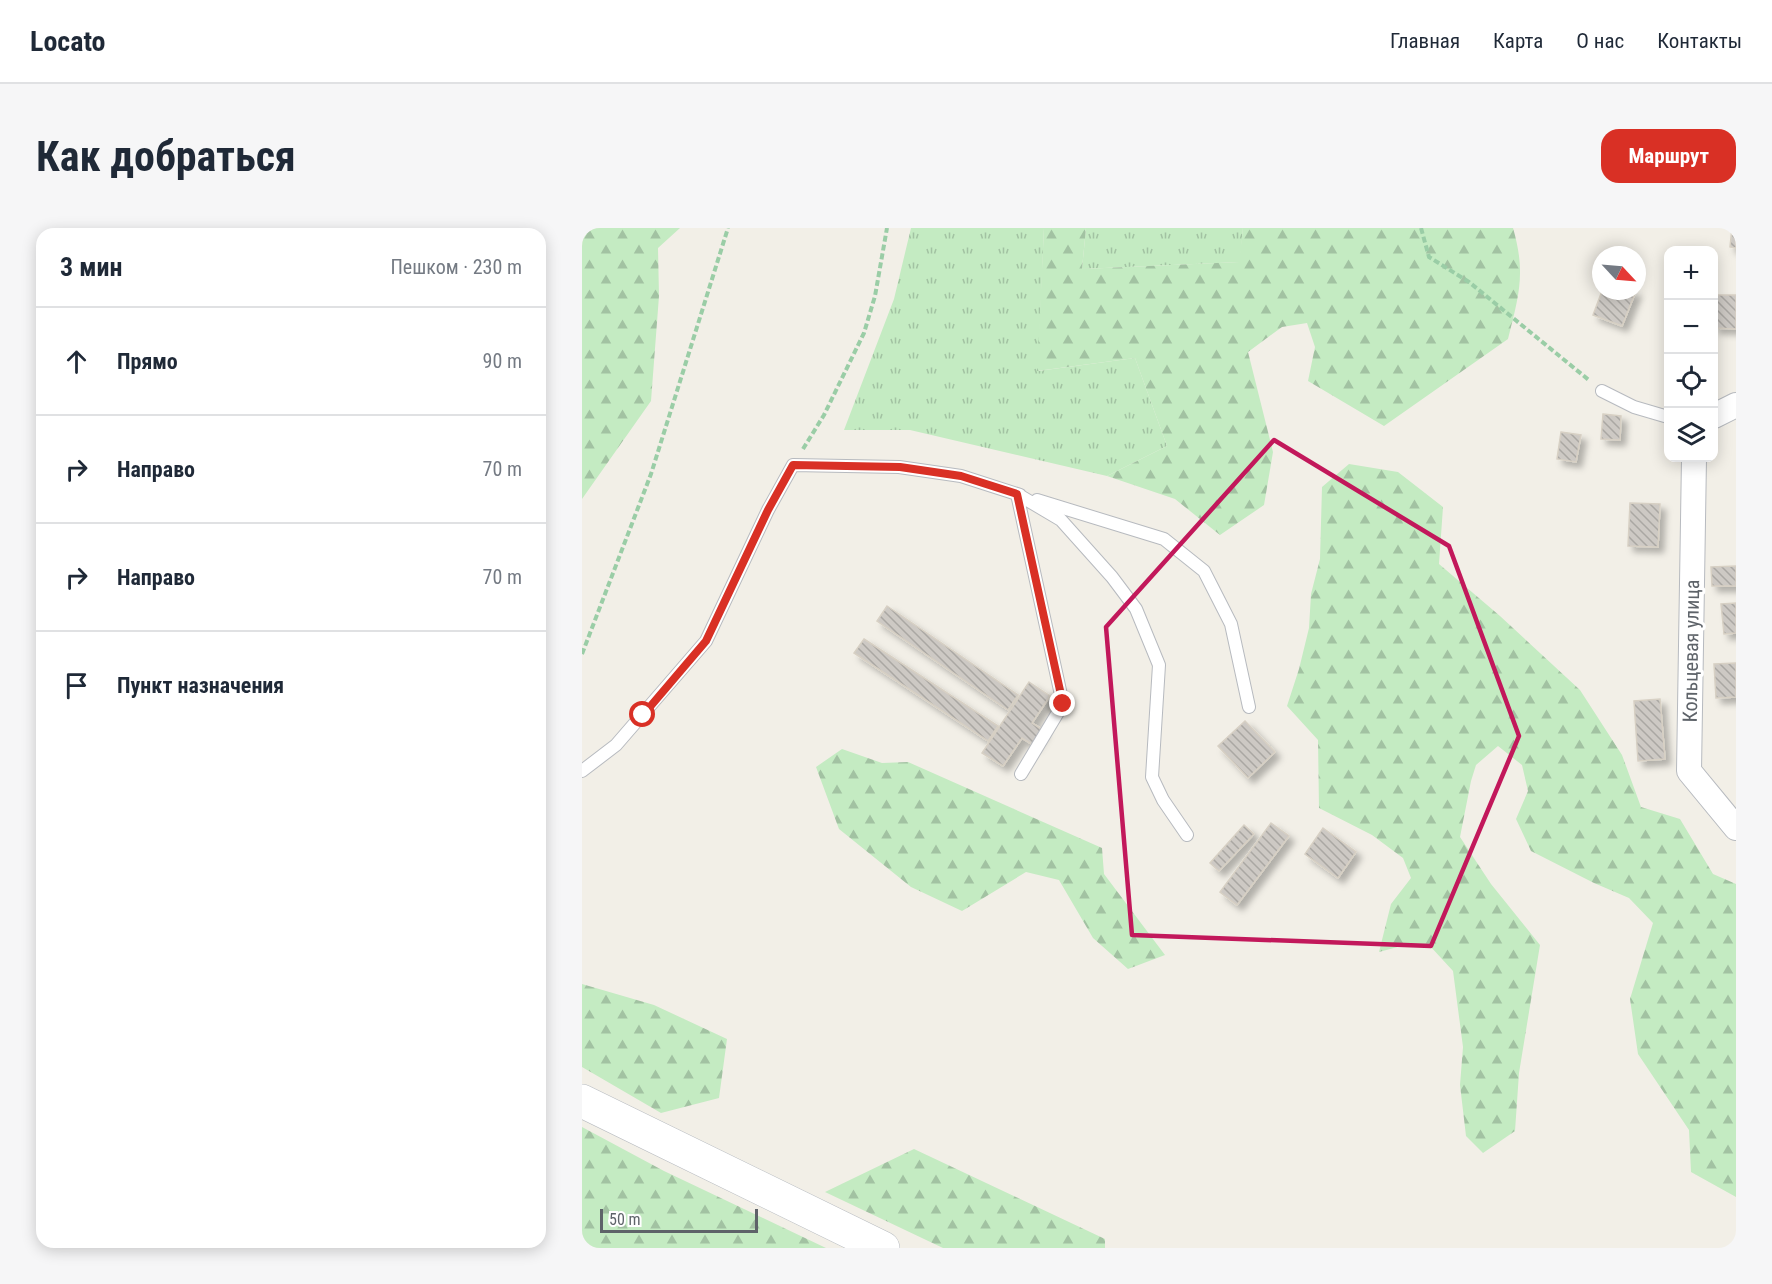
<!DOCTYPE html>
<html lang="ru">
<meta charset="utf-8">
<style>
:root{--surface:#fff;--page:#f6f6f7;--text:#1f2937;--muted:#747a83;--line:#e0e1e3;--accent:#d93025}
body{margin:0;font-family:"Roboto Condensed",sans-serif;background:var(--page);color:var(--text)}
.controls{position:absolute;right:18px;top:18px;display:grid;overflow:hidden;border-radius:12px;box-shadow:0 3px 15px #0003}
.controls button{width:54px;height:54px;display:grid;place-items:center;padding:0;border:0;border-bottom:2px solid var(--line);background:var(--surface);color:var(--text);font:30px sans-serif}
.compass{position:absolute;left:1010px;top:18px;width:54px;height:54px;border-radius:50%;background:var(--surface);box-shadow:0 3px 15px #0003;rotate:116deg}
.scale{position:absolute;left:18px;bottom:15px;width:158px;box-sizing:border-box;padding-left:6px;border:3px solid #5e6369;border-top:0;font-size:16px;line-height:21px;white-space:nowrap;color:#5e6369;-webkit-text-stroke:4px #fff;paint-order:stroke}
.stop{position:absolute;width:18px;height:18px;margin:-14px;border:4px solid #d93025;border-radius:50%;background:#fff}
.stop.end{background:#d93025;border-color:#fff;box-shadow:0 2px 6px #0008}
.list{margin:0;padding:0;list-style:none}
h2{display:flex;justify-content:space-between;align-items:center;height:78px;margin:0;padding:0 24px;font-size:26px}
h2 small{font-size:20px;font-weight:400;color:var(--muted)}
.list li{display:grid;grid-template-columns:39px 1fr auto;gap:18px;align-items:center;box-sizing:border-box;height:108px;padding:0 24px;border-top:2px solid var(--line)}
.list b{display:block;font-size:22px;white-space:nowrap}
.list em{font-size:20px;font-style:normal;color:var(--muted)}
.icon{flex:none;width:33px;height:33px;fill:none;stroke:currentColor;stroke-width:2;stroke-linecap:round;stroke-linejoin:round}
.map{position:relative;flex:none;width:1154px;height:1020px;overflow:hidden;border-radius:18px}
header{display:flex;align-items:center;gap:36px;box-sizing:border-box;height:84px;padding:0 30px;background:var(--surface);border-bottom:2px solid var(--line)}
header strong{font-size:28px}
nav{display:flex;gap:33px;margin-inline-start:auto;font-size:21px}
.intro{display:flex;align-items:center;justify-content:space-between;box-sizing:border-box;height:144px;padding:0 36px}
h1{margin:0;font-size:42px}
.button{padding:15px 27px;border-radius:18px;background:var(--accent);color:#fff;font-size:21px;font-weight:700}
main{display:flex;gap:36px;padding:0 36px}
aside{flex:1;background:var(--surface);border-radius:18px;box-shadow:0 3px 15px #0003}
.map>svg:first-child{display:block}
</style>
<header>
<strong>Locato</strong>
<nav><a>Главная</a><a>Карта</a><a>О нас</a><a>Контакты</a></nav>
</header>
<div class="intro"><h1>Как добраться</h1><a class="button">Маршрут</a></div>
<main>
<aside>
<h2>3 мин<small>Пешком · 230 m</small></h2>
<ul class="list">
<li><svg class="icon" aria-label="ahead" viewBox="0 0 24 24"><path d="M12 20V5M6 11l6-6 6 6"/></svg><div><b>Прямо</b></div><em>90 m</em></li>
<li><svg class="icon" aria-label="right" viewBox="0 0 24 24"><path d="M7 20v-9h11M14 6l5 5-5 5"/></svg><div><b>Направо</b></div><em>70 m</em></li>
<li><svg class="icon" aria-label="right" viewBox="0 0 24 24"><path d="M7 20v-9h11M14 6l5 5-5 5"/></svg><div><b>Направо</b></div><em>70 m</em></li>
<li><svg class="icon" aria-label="arrive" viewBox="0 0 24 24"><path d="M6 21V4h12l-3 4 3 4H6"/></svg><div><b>Пункт назначения</b></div></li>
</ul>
</aside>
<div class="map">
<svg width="1154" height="1020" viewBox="0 0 1154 1020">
<defs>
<pattern id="grass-tufts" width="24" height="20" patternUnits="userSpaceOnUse" patternTransform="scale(1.5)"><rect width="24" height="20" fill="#c4ebc2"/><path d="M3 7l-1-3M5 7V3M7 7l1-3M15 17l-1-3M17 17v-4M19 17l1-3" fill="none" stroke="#a2c2a2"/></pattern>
<pattern id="forest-firs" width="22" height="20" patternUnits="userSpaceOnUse" patternTransform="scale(1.5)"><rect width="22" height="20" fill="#c4ebc2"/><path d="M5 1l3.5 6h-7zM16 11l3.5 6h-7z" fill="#a2c2a2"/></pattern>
<pattern id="building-back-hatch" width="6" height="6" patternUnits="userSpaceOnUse" patternTransform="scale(1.5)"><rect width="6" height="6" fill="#cdc9c4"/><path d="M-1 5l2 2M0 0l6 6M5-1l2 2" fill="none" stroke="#aaa7a3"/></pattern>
<filter id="shadow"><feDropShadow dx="5.5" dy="5.5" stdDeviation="3" flood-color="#0004"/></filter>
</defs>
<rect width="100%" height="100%" fill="#f2efe7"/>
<path fill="url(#grass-tufts)" d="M329,0H462L456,143L553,130L585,218L525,248L328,202H262L312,71Z
M504,0H661L658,34L500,41Z"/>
<path fill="url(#forest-firs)" d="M0,0H98L76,20L77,68L69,173L0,271Z
M462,0H504L500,41L657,34L661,0H931C944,45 937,67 926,111L802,198L726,153L733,119L725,95L700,99L666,124L691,224L682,277L638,307L593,271L525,248L585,218L553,130L455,143Z
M767,236L816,244L861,279L857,336L918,388L998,462L1040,527L1059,579L1098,591L1131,646L1154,656V969L1109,944L1107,902L1056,826L1048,771L1071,695L1047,670L1012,655L949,623L934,591L946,563L940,537L916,518L894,537L889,553L878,609L909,656L958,717L937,845L933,903L901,925L884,908L878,857L881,819L871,743L848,718L823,717L797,724L809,676L829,650L821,630L790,607L737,580L736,512L705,478L717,441L727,400L729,366L738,331L740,259Z
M260,521L300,535L326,534L520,620L522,646L583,727L546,741L511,710L477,652L444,644L380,683L329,659L257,601L234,539Z
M0,756L72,777L145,811L137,870L79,885L0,839Z
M0,899L82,943L244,1020H0Z
M332,921L523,1011V1020H361L243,964Z"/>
<path fill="url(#building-back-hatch)" stroke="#d7d0c4" stroke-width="1.5" filter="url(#shadow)" d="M1150,0H1154V20L1148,19Z
M1020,63H1054L1040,98L1011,87Z
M1132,67H1154V101L1132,100Z
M1021,186L1039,188L1038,212L1019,211Z
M979,204L999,207L994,234L975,231Z
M1048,275L1078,276L1076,319L1046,318Z
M1154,338V358H1130L1129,339Z
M1154,375V405L1142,406L1139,376Z
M305,378L436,467L426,482L295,393Z
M282,411L416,498L406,513L272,425Z
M1154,435V469L1134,470L1132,436Z
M447,454L468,468L450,495L461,502L451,517L440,510L421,538L400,525Z
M1078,471L1083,531L1056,533L1052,473Z
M663,493L693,524L666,550L636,518Z
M689,595L707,608L655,677L638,664Z
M662,597L672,606L637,643L628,635Z
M741,600L774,624L756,650L723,626Z"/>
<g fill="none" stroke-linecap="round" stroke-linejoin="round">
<defs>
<path id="lane" d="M1020,163L1052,179L1086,189
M438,267L435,266L481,476L439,546
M455,272L582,311L622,343L649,396L667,479
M0,543L34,517L124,413L186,282L211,237L317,239L379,248L435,266L479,292L530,349L554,381L577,437L570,549L581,572L605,607"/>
<path id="street" d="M1132,188L1154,177
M1112,230L1107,543L1154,600"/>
<path id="secondary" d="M0,873L301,1020"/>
</defs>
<use href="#lane" stroke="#b7babf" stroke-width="14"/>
<use href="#street" stroke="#b7babf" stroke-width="26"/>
<use href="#secondary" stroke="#b8bcc1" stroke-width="34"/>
<path stroke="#9acda6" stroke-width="4" stroke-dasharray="6 3" stroke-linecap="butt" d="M839,0L847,29L887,54L1008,153
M221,221L242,187L282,105L293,68L305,0
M0,426L69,246L146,0"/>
<use href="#lane" stroke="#fff" stroke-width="12"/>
<use href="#street" stroke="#fff" stroke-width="24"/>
<use href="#secondary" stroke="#fff" stroke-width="33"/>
</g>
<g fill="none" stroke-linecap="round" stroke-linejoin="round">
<path stroke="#d93025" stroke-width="8" d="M61,487L124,413L186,282L211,237L318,239L379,248L435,266L481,476"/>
</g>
<path fill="none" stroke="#c2185b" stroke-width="4.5" stroke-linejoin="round" d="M692,212L867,318L937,508L849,718L550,707L524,399Z"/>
<g text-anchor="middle" stroke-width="6" stroke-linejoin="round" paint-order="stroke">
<g font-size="20" fill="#5e6369" stroke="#fff">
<text transform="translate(1109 423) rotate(-89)" y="7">Кольцевая улица</text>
</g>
</g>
</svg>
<div class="controls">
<button>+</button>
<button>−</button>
<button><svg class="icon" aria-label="locate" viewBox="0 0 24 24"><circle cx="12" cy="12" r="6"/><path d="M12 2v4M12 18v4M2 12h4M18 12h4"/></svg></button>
<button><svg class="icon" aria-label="layers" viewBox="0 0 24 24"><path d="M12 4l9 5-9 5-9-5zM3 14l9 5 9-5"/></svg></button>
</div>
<svg class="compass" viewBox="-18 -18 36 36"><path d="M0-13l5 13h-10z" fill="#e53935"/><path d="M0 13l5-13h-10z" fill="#747a83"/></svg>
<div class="scale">50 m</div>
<div class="stop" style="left:61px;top:487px"></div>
<div class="stop end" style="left:481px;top:476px"></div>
</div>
</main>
